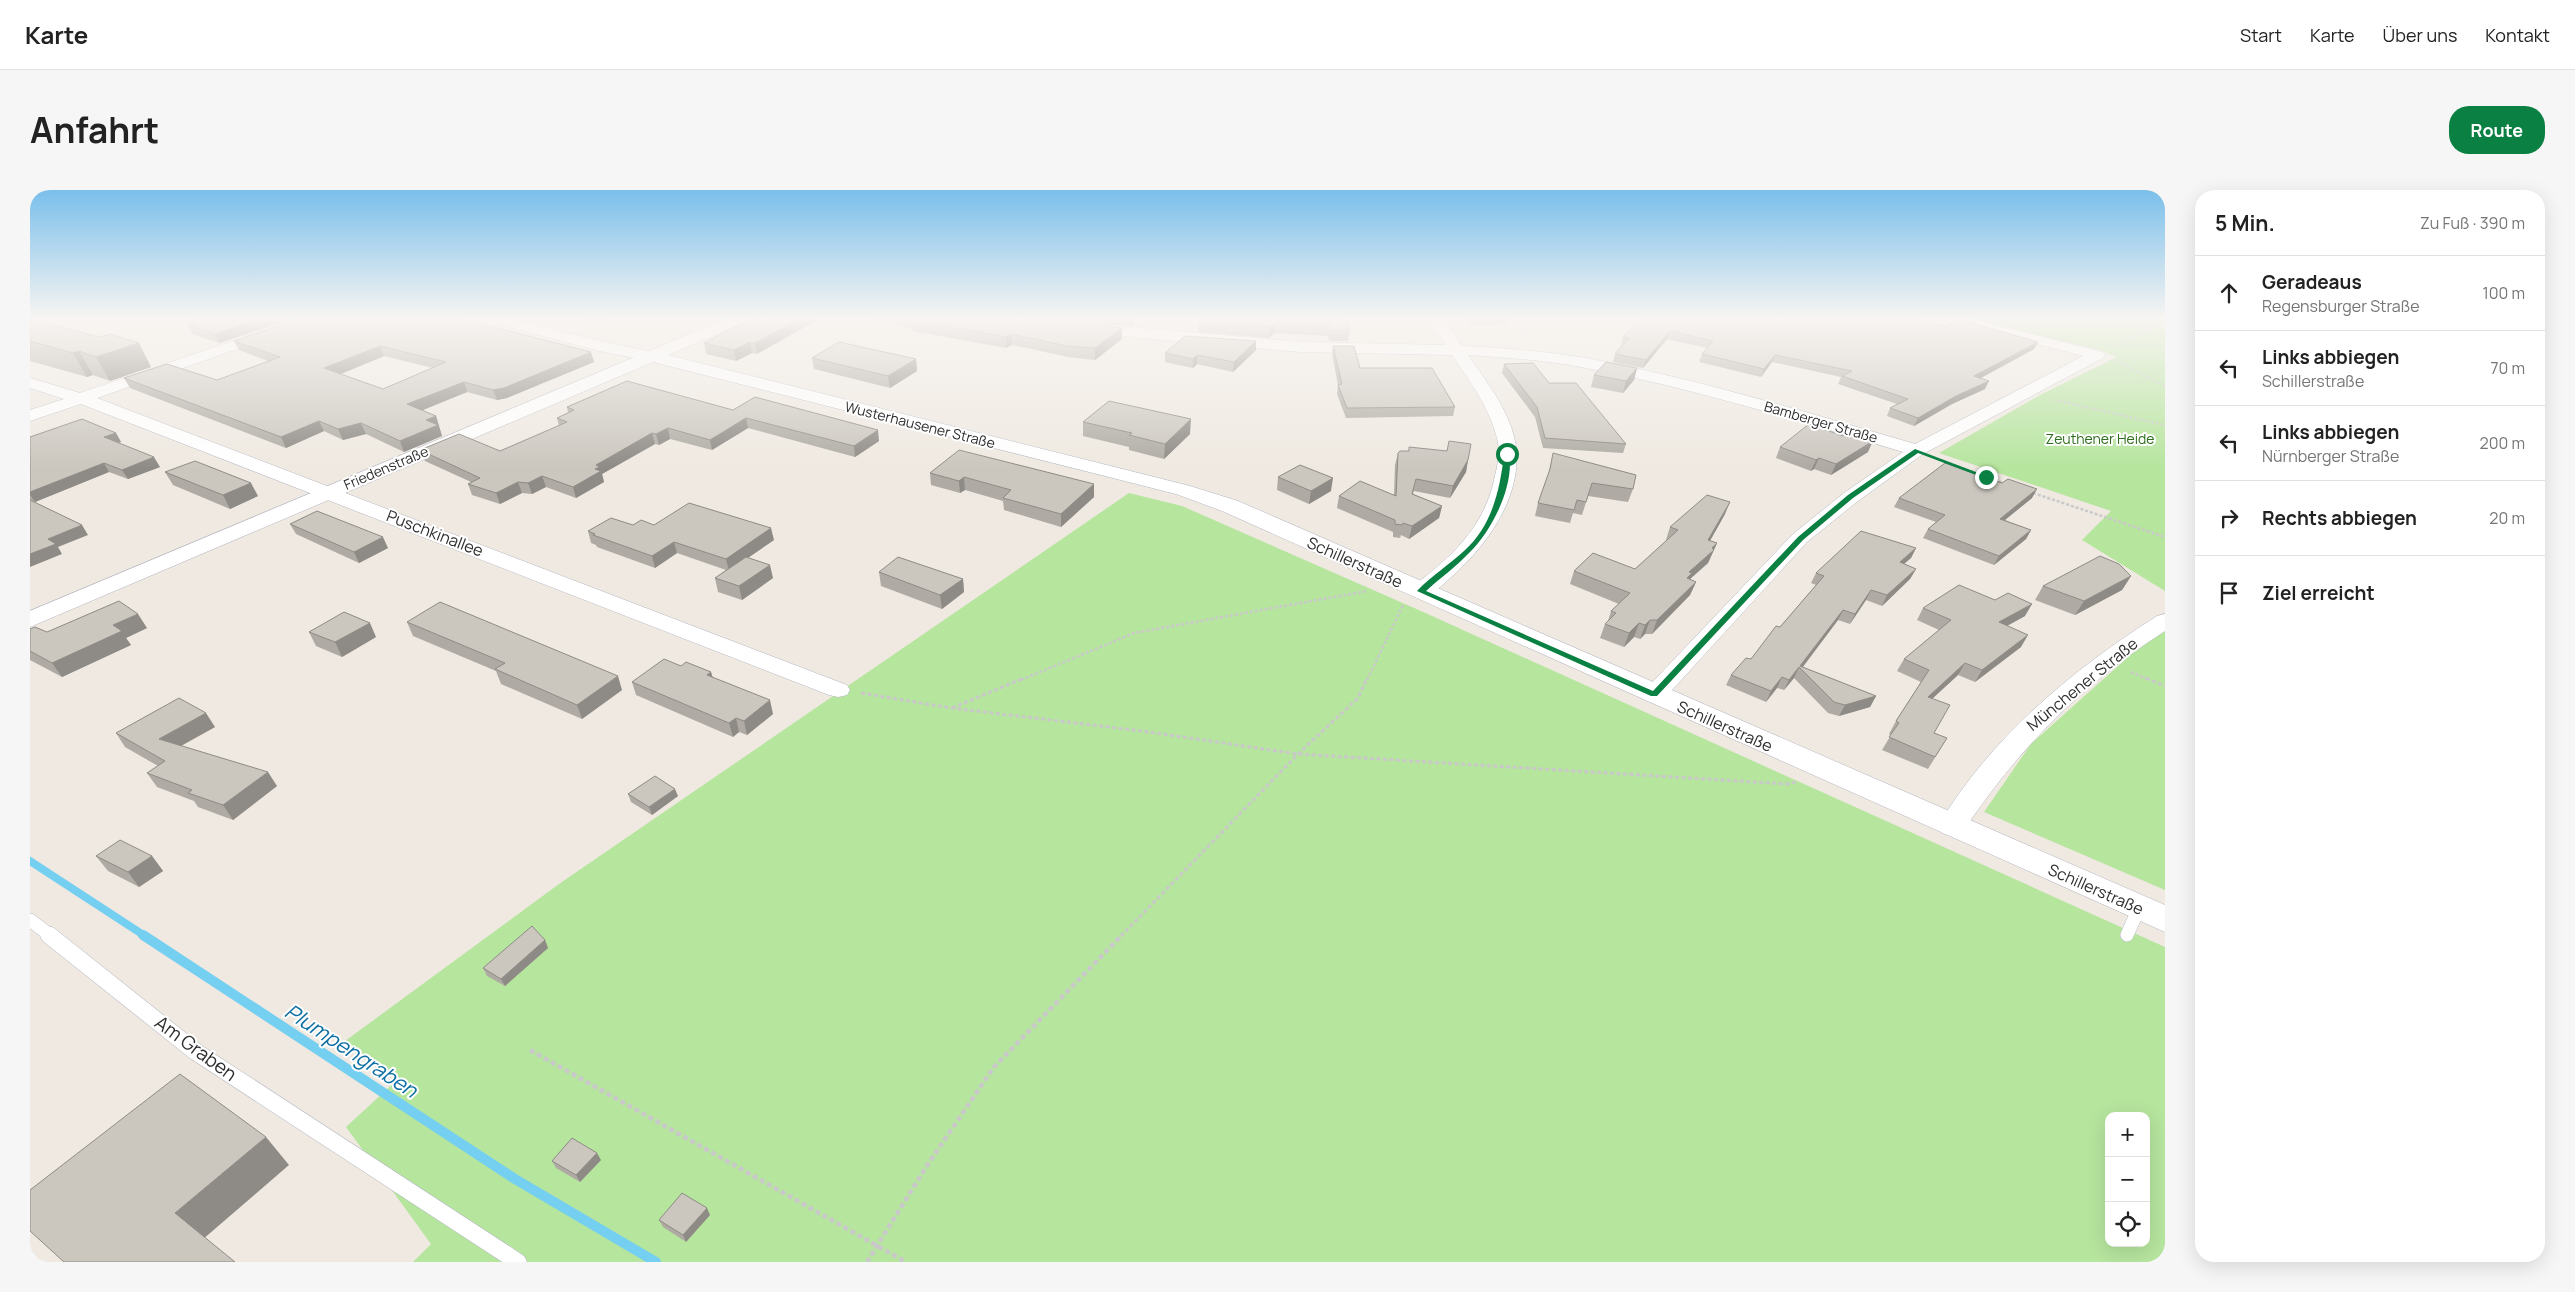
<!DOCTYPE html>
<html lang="de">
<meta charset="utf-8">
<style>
:root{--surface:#fff;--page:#f6f6f6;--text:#222;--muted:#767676;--line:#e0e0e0;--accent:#0b8043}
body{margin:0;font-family:Manrope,sans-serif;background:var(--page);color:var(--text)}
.controls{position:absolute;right:15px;bottom:15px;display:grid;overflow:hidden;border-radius:10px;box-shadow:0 5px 20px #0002}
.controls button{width:45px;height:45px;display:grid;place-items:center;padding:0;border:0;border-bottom:1px solid var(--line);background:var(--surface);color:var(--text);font:25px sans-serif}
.stop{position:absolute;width:15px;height:15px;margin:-11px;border:4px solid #0b8043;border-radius:50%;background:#fff}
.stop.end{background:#0b8043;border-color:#fff;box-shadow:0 1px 5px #0008}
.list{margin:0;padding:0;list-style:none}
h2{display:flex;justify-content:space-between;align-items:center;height:65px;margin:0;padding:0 20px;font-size:21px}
h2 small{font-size:16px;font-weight:400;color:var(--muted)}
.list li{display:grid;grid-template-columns:32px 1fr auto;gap:15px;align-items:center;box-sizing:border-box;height:75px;padding:0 20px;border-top:1px solid var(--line)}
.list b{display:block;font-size:19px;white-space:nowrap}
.list p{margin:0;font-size:16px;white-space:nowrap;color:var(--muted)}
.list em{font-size:16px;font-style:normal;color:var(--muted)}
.icon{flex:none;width:28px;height:28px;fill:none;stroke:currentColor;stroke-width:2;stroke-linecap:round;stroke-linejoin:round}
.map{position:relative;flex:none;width:2135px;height:1072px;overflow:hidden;border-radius:20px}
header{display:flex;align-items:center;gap:30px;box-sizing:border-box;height:70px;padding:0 25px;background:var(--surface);border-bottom:1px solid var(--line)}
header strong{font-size:24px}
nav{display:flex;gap:28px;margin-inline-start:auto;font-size:18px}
.intro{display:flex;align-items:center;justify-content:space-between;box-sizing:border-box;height:120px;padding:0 30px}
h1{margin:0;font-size:35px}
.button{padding:12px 22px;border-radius:20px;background:var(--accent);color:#fff;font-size:18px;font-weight:700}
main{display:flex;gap:30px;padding:0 30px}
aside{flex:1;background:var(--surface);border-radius:20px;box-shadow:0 5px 20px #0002}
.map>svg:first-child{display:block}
</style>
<header>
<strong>Karte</strong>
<nav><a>Start</a><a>Karte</a><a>Über uns</a><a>Kontakt</a></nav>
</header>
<div class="intro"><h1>Anfahrt</h1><a class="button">Route</a></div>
<main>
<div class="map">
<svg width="2135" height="1072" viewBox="0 0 2135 1072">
<rect width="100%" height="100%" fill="#efe9e1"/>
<path fill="#b6e59e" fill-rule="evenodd" d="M1937,128H2135V401L2052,350L2081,321L1909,263L2012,204L2087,167L2070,160Z
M1099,303L1152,316L1391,421L2135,757V1072H383L401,1054L316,937L368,889L311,854L529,694ZM2079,926H2116V1053H2079Z
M2135,434V700L1954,622L2001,554Z"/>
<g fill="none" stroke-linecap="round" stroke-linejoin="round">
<path stroke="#75cff0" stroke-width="8" d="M0,671L115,746"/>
<path stroke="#75cff0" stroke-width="10" d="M113,745L485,989L626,1072"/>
<defs>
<path id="lane-far1" d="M0,730L21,746
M2097,745L2109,718"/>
<path id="lane" d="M19,745L166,862L488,1072"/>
<path id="street" d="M270,128H290L288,131L67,208L817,495L820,500L817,505L808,507L799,505L56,216L51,214L0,231V220L34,209L0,198V188L50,203Z
M454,128H477L570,151L627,163L629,166L621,171L569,161L456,131Z
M1398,128H1412L1432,156C1473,158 1515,161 1556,168C1667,189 1776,222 1885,254L2053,166L1918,131L1916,128H1939L2073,162L2075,165L2073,168L1893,264L1828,311L1777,352L1633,510L1624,513L1615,510L1612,505L1615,500L1763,344L1814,303L1873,262C1768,231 1663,198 1556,178C1517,170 1478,168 1438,165C1457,192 1482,224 1486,257C1492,308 1456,357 1419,389C1408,399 1399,409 1383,406L1380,401L1383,396C1421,368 1454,337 1464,290C1467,278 1470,265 1468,252C1461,220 1440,191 1422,165L1271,162L1058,143L1050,138L1058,133L1271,152L1416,155Z
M2135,424V441C2052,494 1986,561 1932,643L1922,646L1912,643L1908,636C1960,548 2042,480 2127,426Z"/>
<path id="secondary" d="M698,128H719L717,131L638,165L1160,296L1208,311L2135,715V742L1192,321L1146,304L623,172L0,437V421Z"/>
</defs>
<use href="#lane-far1" stroke="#b4b7c1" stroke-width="14"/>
<use href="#lane" stroke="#b4b7c1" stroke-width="18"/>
<use href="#street" stroke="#b4b7c1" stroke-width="1"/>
<use href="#secondary" stroke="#b4b7c1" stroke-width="1"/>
<path stroke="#c9c9c9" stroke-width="2" stroke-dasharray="2.5 2" stroke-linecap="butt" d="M2084,157L2135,132
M2085,170L2135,196
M2025,210L2135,235
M1911,270L1958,287"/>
<path stroke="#c9c9c9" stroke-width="2.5" stroke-dasharray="3 2" stroke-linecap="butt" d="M1955,286L1976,294
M2003,303L2135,347
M2101,482L2120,490
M991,490L1104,443L1337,401
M1337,490L1373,415"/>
<path stroke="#c9c9c9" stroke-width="3" stroke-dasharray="4 2.5" stroke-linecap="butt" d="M2116,488L2135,496
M831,503L921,518L1112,541L1268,564L1757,594L1767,592
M922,518L994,488
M1091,746L1268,564L1328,508L1337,488"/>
<path stroke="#c9c9c9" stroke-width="4.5" stroke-dasharray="5 3" stroke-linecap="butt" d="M500,860L876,1072
M837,1072L898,974L964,877L1092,745"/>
<use href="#lane-far1" stroke="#fff" stroke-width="13"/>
<use href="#lane" stroke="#fff" stroke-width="17"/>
<use href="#street" fill="#fff" fill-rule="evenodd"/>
<use href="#secondary" fill="#fff" fill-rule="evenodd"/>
</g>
<path fill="#afaba4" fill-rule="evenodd" d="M154,128H265L189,153L162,144L157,134L166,131Z
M272,128L564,172L477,208L467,210L437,202L392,220L406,226L412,246L374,262L336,244L313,250L294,241L256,258L100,198L94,188L187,190L238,171L209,160L204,151ZM354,166L403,178L353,199L310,184Z
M549,128H585L572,133Z
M600,128H618L612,130Z
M722,128L727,164L722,163L706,171L676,164L674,153Z
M835,128H1013L1092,138V149L1065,170L1038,167L982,155L976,158L883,141L882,139L865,135V133Z
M1023,128H1108L1102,137Z
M1316,128L1320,140L1318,151H1299L1298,146L1244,143L1239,148L1168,142L1169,131Z
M1435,128H1480L1479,134L1439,135Z
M1611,128L1918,137L2008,152L2004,159L1950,188L1955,199L1922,214L1884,236L1857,226L1860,218L1867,214L1808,194L1811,187L1742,172L1731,187L1669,172L1672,164L1677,158L1637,149L1613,178L1583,172L1585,164L1593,155H1591L1593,147Z
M0,129L121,177L80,191L63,185L57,187L0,171Z
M1226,151V160L1203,182L1167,174L1163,178L1135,172V163Z
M1303,156L1330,178L1425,217L1423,226L1316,228L1307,204L1308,195L1302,164Z
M782,168L886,169L887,181L860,198L784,179Z
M1474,174L1519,193L1596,254L1593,263L1513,258L1505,227L1472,183Z
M1607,178L1604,190L1593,203L1561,197L1564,185Z
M537,217L703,220L849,251L825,267L718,238L682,260L640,249L629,255L625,254L572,284L574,292L546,308L516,297L502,304L492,303L470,314L442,305L438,294L441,292L395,271L390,260L470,261L529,236L527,228L538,223Z
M1053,232L1160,244L1134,269L1099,260V257L1053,246Z
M86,243L91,252L88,253L130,277L98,289L79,282L5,312L0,310V247Z
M1750,257L1838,262L1801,285L1784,279L1781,281L1746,268Z
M1368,263L1438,270L1436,282L1420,308L1384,301L1383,304L1412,316L1409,328L1379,349L1371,345L1370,348L1363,347V342L1307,318L1309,306L1364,305L1365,275Z
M1523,263L1603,299L1598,312L1558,306L1552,325L1543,323L1540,333L1505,326L1508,313L1518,286Z
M135,282L228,306L200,319L143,295Z
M900,283L1064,294V307L1031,337L974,320L973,311L935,300L930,303L901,295Z
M1248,287L1301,301L1279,314L1247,300Z
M1869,308H2002L1975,330L2001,340L1996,349L1964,375L1893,348L1898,339L1906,332L1864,317Z
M1695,324L1680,351L1687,353L1678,373L1660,389L1666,392L1660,405L1622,444H1615L1610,449L1604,447L1594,457L1570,448L1575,434L1578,431L1581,421L1589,414L1540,394L1544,381L1605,379L1637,350H1636L1640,337Z
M260,334L358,358L329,373L266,344Z
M603,335H624L744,350L718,367L743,388L712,410L688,402L685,388L696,380L647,363L625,378L567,357L566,355L561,353L558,341Z
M1886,358L1881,368L1874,374L1886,379L1880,389L1852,416L1836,410L1820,434L1808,430L1773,477L1846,506L1840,517L1809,526L1798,523L1764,488L1754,500L1747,498L1736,512L1696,495L1701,485L1721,469L1750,437L1786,395L1781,393L1786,383Z
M849,382L933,389L934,402L912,419L851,396Z
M2101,386L2092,400L2045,425L2005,410L2013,396Z
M1893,418L1995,426L1977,436L1991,457L1945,492L1928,485L1903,508L1904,543L1917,548L1898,579L1852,560L1861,545L1859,544L1866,531L1891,492L1867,481L1874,469L1909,440L1887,430Z
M377,432L592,500L552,529L471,494L466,481L383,446Z
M117,438L96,448L101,455L32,487L0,470V439L17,442Z
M279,442L346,447L312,467L286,456Z
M651,476L681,482L683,488L743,524L717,545L709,542L703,547L606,505L602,492Z
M185,537L151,556L247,596L203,630L168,617L164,611L127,597L117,583L128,576L95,557L86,543Z
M598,604L648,606L622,625L601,612Z
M66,666H122L133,681L109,697L78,681Z
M515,750L518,758L475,796L457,786L453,778Z
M571,970L550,992L526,978L522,971Z
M680,1025L656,1052L633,1037L629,1030Z"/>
<path fill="#8e8b86" d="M233,128H265L189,153L185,144Z
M571,128H585L572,133Z
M611,128H618L612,130Z
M771,128H791L727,164L725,153Z
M1102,128H1108L1102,137Z
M1245,132L1244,143L1239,148L1240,137Z
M1092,138V149L1065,170V158Z
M1640,141L1637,149L1613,178L1616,170Z
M981,144L982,155L976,158V147Z
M1226,151V160L1203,182L1204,172Z
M720,152L722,163L706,171L704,160Z
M2008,152L2004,159L1940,194L1944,186Z
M109,153L121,177L80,191L66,167Z
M350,156L354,166L299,189L294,178Z
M49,161L63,185L57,187L43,163Z
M561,162L564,172L477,208L467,210L463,200Z
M1167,165V174L1163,178V169Z
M1745,165L1742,172L1731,187L1734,179Z
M886,169L887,181L860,198L858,186Z
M1607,178L1604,190L1593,203L1596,191Z
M1959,191L1955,199L1922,214L1884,236L1888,228L1926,206Z
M434,192L437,202L381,225L377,214Z
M406,226L412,246L374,262L370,251L396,230Z
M716,228L718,238L682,260L680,250Z
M1161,229L1160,244L1134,269L1135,254Z
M289,231L294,241L256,258L251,247Z
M331,233L336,244L313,250L308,239Z
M638,238L640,249L629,255L626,244Z
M848,240L849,251L825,267L824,256Z
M86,243L91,252L79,257L74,247Z
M622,243L625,254L572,284L574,292L546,308L543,297L566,275Z
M1843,251L1838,262L1801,285L1806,274Z
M124,267L130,277L98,289L92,280Z
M1789,268L1784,279L1781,281L1786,270Z
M1438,270L1436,282L1420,308L1423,296Z
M74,273L79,282L5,312L0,305V302Z
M512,286L516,297L502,304L498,293Z
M934,287L935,300L930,303L929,291Z
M1303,288L1301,301L1279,314L1281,301Z
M488,292L492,303L470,314L466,303Z
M221,293L228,306L200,319L193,305Z
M1064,294V307L1031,337V324Z
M2007,299L2002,308L1965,338L1970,329Z
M1700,312L1695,324L1673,363L1678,350Z
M1412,316L1409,328L1379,349L1382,336Z
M52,335L58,345L28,357L32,364L0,377V364L18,349Z
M741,338L744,350L699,381L696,369Z
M2001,340L1996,349L1964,375L1969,366Z
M353,347L358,358L329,373L324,362Z
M644,352L647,363L625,378L622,366Z
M1687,353L1678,373L1660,389L1652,402L1659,382Z
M1886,358L1881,368L1864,382L1870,372Z
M740,375L743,388L712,410L709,396Z
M1886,379L1880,389L1852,416L1857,405Z
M2101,386L2092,400L2045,425L2054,411Z
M933,389L934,402L912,419L910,405Z
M1666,392L1660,405L1622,444L1627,430Z
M1841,400L1836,410L1820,434L1825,424Z
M2002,414L1995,426L1962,444L1969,432Z
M1813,420L1808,430L1771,479L1770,476Z
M108,424L117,438L96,448L101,455L32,487L22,473L83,435Z
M1620,430L1615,444L1610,449L1615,435Z
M340,433L346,447L312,467L305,452Z
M1609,433L1604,447L1594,457L1599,443Z
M1998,445L1991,457L1945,492L1952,480Z
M1935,473L1928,485L1891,519L1898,507Z
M1769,477L1764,488L1754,500L1759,490Z
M681,482L685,496L677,485Z
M588,486L592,500L552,529L547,515Z
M1752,487L1747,498L1736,512L1741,501Z
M1846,506L1840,517L1809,526L1815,515Z
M740,510L743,524L717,545L714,531Z
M176,523L185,537L138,563L129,549Z
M706,528L709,542L703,547L699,533Z
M238,582L247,596L203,630L193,615Z
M645,599L648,606L622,625L619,617Z
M122,666L133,681L109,697L98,682Z
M515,750L518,758L475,796L471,789Z
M236,947L259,975L172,1050L145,1023Z
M567,963L571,970L550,992L546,985Z
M677,1018L680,1025L656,1052L653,1045Z"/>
<path fill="#cbc7bf" stroke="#8e8b86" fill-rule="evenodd" d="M177,128H233L185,144L157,134Z
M272,128H428L561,162L474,198L463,200L434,192L377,214L406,226L396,230L408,235L370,251L331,233L308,239L289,231L251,247L94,188L137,174L187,190L250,167L204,151ZM350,156L416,172L353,199L294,178Z
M722,128H771L725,153L720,152L704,160L674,153Z
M879,128H1013L1092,138L1065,158L1037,156L981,144L976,147L881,130L884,129Z
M1173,128H1316L1320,140H1300L1299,135L1245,132L1240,137L1169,131Z
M1611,128H1880L1918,137L1928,129L2008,152L1944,186L1959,191L1926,206L1888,228L1860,218L1878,209L1812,186L1822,181L1745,165L1734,179L1672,164L1683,151L1640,141L1616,170L1585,164L1599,148L1593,147Z
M0,129L69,147L80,144L109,153L66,167L49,161L43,163L0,151Z
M1155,146L1226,151L1204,172L1167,165L1163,169L1135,163Z
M809,152L886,169L858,186L782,168Z
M1303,156H1324L1330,178H1402L1425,217L1317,218L1308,195L1312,194Z
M1576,172L1607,178L1596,191L1564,185Z
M1503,173L1519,193H1546L1596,254L1515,248L1507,217L1474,174Z
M597,191L703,220L725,207L848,240L824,256L716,228L680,250L638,238L626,244L622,243L566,275L570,277L565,279L571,281L543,297L512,286L498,293L488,292L466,303L438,294L450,288L390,260L429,244L470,261L537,232L527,228L544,220L537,217Z
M1079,211L1161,229L1135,254L1099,245L1102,243L1053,232Z
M52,229L86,243L74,247L124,267L92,280L74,273L0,302V247Z
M1779,234L1813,246L1819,243L1843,251L1806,274L1789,268L1786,270L1750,257Z
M1419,251L1441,254L1438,270L1423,296L1386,289L1382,304L1412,316L1382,336L1373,333L1372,335L1365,334V330L1309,306L1330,291L1366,306L1368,263L1370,261H1379V257L1417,261Z
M929,260L1064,294L1031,324L973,308L981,300L934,287L929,291L900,283Z
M1523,263L1606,285L1603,299L1562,293L1556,312L1547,310L1544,320L1508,313L1520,279Z
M165,271L221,293L193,305L135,282Z
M1915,273L1972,293L1978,289L2007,299L1970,329L2001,340L1969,366L1898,339L1915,325L1869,308Z
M1270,275L1303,288L1281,301L1248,287Z
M1677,305L1700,312L1678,350L1687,353L1682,358L1684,360L1659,382L1662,383L1657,388L1666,392L1627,430H1620L1615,435L1609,433L1599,443L1575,434L1586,423L1581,421L1600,403L1544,381L1563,363L1605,379L1648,340L1640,337Z
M0,310L52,335L18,349L26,354L0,364Z
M659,313L741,338L696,369L644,352L622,366L563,345L565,344L558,341L581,328L603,335L611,330L624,335Z
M287,321L353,347L324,362L260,334Z
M1831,341L1886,358L1870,372L1886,379L1857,405L1841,400L1825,424L1813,420L1770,476L1846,506L1815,515L1804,512L1769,477L1759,490L1752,487L1741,501L1701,485L1716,468L1721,469L1746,436L1750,437L1794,386L1786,383Z
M2070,366L2089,374L2101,386L2054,411L2013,396Z
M716,367L740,375L709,396L685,388Z
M868,367L933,389L910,405L849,382Z
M1929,395L1965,410L1978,403L2002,414L1969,432L1998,445L1952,480L1935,473L1898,507L1920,515L1904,543L1917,548L1905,567L1859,547L1869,533L1866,531L1899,480L1874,469L1921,430L1893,418Z
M89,411L108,424L83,435L92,441L22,473L0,461V439L5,437L17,442Z
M410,412L588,486L547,515L465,479L475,473L377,432Z
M314,422L340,433L305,452L279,442Z
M634,469L651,476L656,472L681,482L677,485L740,510L714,531L706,528L699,533L602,492Z
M149,508L176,523L129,549L238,582L193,615L158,603L162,600L117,583L135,571L86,543Z
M625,586L645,599L619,617L598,604Z
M90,650L122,666L98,682L66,666Z
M502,736L515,750L471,789L453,778Z
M150,884L236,947L145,1023L205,1072H34L0,1041V1000Z
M542,948L567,963L546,985L522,971Z
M652,1003L677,1018L653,1045L629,1030Z"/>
<linearGradient id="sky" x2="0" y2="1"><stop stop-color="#7abfeb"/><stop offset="0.46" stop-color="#f8f5f2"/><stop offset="1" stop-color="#f8f5f2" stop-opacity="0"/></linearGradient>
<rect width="2135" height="278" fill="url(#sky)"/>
<path fill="#0b8043" d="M1885,259L1959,287L1954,288L1888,263L1823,308L1773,350L1627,506H1621L1387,401C1401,386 1419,375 1434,361C1462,336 1470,300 1474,264L1479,263C1485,295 1462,341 1439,363C1426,377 1410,388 1396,401L1623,501L1768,347L1818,305Z"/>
<g text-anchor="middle" stroke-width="4" stroke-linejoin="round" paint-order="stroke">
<g font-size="14" fill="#2e2e2e" stroke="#fff">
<text transform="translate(1791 232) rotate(16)" y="5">Bamberger Straße</text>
<text transform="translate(890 235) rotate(14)" y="5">Wusterhausener Straße</text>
<text transform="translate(356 278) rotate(-23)" y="5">Friedenstraße</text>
</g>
<g font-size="14" fill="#2c6e1b" stroke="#fff">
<text x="2070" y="254">Zeuthener Heide</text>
</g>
<g font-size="16" fill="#2e2e2e" stroke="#fff">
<text transform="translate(405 343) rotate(21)" y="6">Puschkinallee</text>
<text transform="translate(1325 372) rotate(24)" y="6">Schillerstraße</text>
<text transform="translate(2052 494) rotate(-39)" y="6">Münchener Straße</text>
<text transform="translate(1695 536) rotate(24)" y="6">Schillerstraße</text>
<text transform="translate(2066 699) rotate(24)" y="6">Schillerstraße</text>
</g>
<g font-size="19" fill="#2e2e2e" stroke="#fff">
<text transform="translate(166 858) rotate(36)" y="7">Am Graben</text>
</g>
<g font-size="21" font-style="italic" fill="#0d6fa3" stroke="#fff">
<text transform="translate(321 861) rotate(33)" y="7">Plumpengraben</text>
</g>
</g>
</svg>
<div class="controls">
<button>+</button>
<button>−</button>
<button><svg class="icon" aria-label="locate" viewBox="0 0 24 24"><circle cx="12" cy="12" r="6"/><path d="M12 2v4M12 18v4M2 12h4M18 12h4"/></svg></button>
</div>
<div class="stop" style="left:1477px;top:264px"></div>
<div class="stop end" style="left:1956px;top:287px"></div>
</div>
<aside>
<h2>5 Min.<small>Zu Fuß · 390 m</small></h2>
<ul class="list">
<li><svg class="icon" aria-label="ahead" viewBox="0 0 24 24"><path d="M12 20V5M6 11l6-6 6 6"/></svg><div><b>Geradeaus</b><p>Regensburger Straße</p></div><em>100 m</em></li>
<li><svg class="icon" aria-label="left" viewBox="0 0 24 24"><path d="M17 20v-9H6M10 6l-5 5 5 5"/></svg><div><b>Links abbiegen</b><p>Schillerstraße</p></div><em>70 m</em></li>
<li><svg class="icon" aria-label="left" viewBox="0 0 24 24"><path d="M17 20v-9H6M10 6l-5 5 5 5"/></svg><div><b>Links abbiegen</b><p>Nürnberger Straße</p></div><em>200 m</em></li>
<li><svg class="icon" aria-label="right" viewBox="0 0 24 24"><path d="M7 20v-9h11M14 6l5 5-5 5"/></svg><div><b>Rechts abbiegen</b></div><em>20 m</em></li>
<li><svg class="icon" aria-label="arrive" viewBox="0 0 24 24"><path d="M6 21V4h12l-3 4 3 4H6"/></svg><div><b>Ziel erreicht</b></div></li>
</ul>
</aside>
</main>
